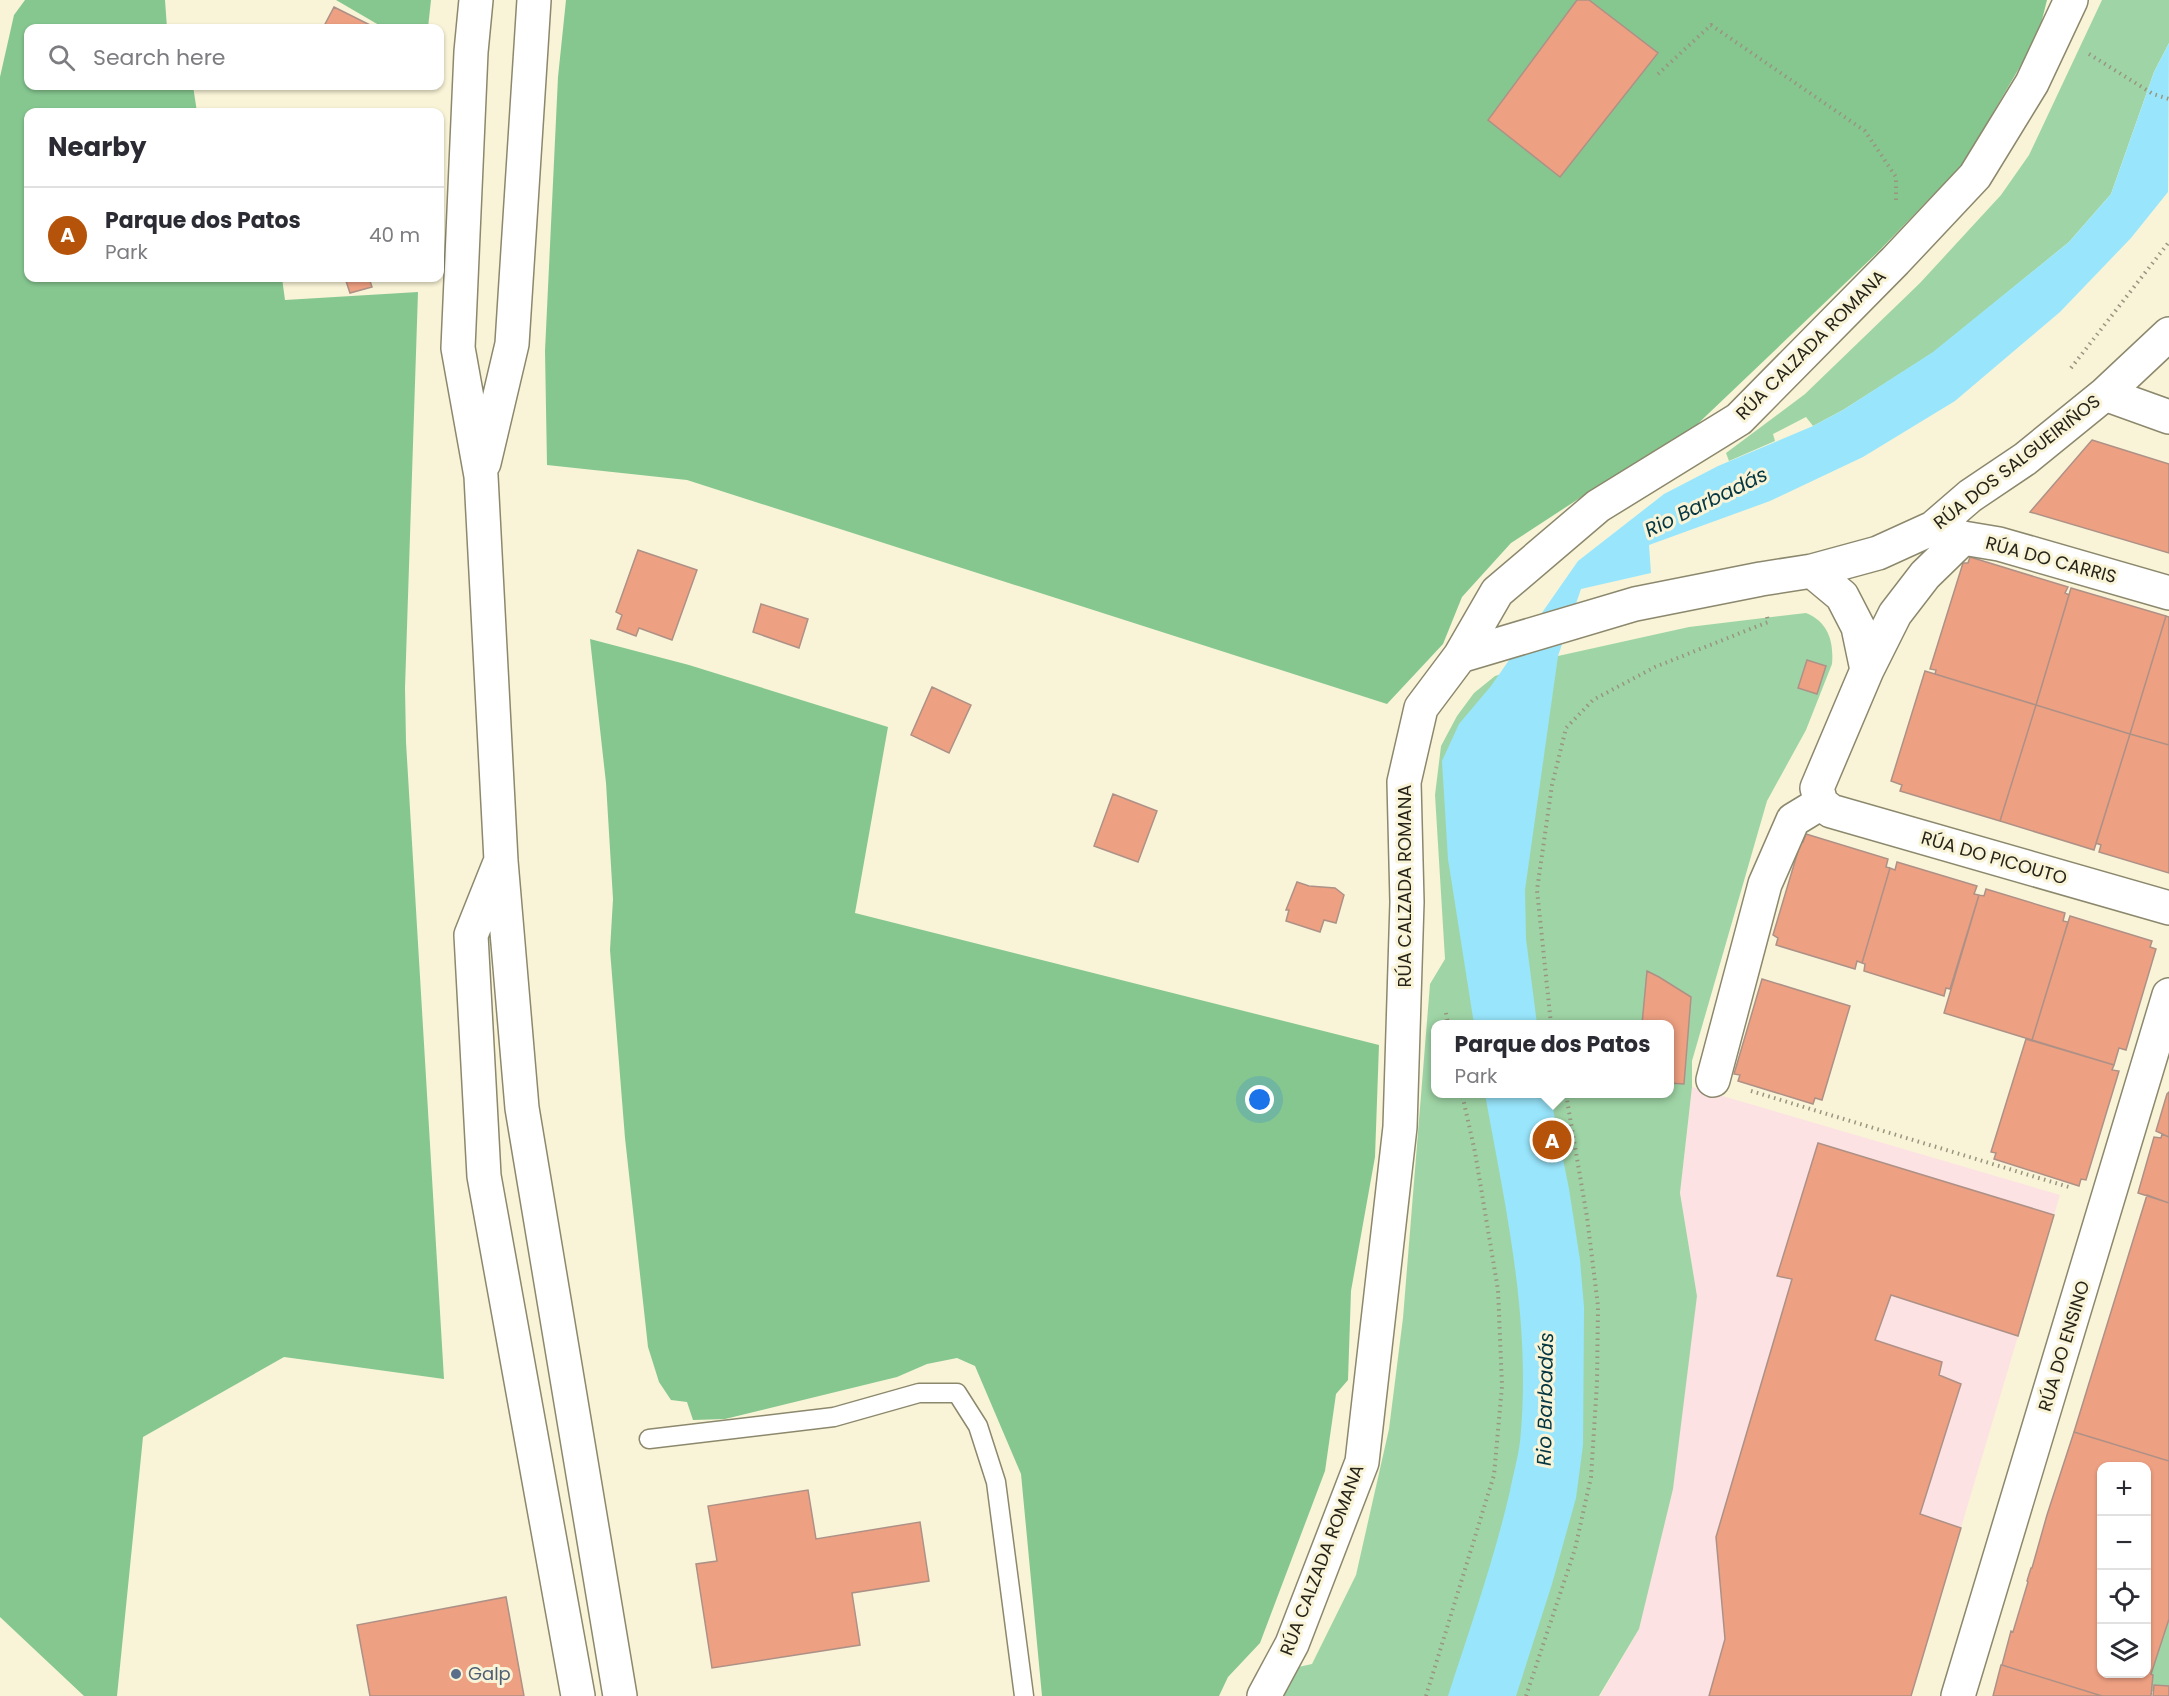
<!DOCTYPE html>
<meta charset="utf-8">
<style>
:root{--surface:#fff;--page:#f2f2f3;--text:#2b2b33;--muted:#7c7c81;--line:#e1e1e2;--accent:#b45309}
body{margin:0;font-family:Poppins,sans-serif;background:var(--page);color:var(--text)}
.controls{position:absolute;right:18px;bottom:18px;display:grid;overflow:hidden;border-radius:12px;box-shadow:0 2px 4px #0004}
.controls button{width:54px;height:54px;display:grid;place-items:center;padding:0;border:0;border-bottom:2px solid var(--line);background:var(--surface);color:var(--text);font:30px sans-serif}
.you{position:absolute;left:1260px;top:1100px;width:21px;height:21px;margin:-15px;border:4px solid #fff;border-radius:50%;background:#1a73e8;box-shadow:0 0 0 9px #1a73e833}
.badge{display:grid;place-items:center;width:39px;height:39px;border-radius:50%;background:var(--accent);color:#fff;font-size:20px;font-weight:700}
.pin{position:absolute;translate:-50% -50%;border:3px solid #fff;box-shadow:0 2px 6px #0006}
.popup{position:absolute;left:1431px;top:1020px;width:243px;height:78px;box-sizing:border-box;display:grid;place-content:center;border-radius:12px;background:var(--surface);filter:drop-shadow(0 2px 4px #0005);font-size:20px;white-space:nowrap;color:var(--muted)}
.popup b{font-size:22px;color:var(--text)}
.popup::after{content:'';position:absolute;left:50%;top:100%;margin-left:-12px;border:12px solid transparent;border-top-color:var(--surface)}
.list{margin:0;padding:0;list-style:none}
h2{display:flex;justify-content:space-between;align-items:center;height:78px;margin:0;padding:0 24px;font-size:26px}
h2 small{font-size:20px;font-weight:400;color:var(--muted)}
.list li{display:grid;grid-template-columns:39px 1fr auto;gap:18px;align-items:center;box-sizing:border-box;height:96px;padding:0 24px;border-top:2px solid var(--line)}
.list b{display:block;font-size:22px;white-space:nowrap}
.list p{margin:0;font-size:20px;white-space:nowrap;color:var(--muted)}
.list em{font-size:20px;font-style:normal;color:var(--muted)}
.icon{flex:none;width:33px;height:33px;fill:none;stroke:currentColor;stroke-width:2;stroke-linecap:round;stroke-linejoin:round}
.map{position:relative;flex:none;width:2169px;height:1696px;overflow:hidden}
.search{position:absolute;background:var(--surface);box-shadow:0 2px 4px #0004;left:24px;top:24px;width:420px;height:66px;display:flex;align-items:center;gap:15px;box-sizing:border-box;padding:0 21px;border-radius:12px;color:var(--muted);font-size:22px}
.panel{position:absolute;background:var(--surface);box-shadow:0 2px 4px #0004;left:24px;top:108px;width:420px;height:174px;border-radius:12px}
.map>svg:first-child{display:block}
</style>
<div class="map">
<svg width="2169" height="1696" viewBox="0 0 2169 1696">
<rect width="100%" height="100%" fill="#f9f4d7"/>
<path fill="#fde2e3" d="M1692,1087L2060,1195L1911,1696H1600L1639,1629L1697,1296L1680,1193Z"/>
<path fill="#9fd5a6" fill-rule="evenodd" d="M2102,0H2169V43L2154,72L2111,194L2069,242L1934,352L1843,410L1813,426L1806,417L1773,434L1775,441L1729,461L1726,453L1805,394L1920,283L2001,195L2029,155Z
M1806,613C1828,622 1834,641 1832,664L1806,730L1767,801L1692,1061V1087L1680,1193L1697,1296L1673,1489L1639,1629L1599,1696H1280L1298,1667L1312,1664L1356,1575L1389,1429L1403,1318L1430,984L1445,959L1435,795L1441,746L1457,716L1474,693L1495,676L1558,656L1689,627ZM1435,1024H1669V1094H1435Z
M2169,1593V1693L2139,1690L2144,1674H2146Z"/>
<path fill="#86c790" d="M25,0H165L167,28H28V86H193L197,112H28V278H282L285,300L418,292L405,688L406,742L444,1379L284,1357L143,1437L117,1696H84L0,1617V77L14,15Z
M336,0H431L428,28H384Z
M566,0H2047L2038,36L1963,164L1878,252L1686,435L1586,494L1511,543L1462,597L1443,644L1387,704L687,480L547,465L545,351L558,77Z
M590,639L689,665L888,727L855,913L1379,1045L1375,1157L1351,1291L1348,1380L1336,1394L1325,1471L1260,1643L1228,1677L1219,1696H1042L1021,1474L975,1366L957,1358L927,1364L897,1377L725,1419L693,1420L687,1402L671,1400L659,1382L648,1347L625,1138L610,950L613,899L606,783Z"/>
<path fill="#99e6fc" d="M2169,43L2168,192L2131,238L2060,312L1955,401L1863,457L1770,501L1649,545L1651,573L1581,589L1558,656L1525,890L1526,939L1537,1024H1474L1448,859L1442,761L1459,724L1491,686L1578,561L1664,494L1718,466L1813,426L1843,410L1933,352L2069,242L2111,194L2154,72Z
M1485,1094H1550L1569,1189L1580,1260L1584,1307L1583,1445L1576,1498L1552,1584L1516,1696H1448C1470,1628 1494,1560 1510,1491C1513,1475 1518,1458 1520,1442C1532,1323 1506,1210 1485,1094Z"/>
<path fill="#eea082" stroke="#ae9186" stroke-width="1.5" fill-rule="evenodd" d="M1577,0H1589L1658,53L1560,177L1488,120Z
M334,7L376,28H323Z
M345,278H369L372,287L350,293Z
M2092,440L2169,464V553L2030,512Z
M638,550L697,570L672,640L639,628L636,636L617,629L622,615L616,612Z
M1970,557L2068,587L2065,593L2069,595L2036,705L1935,674L1936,670L1930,669L1963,563H1968Z
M2071,588L2166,616L2130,734L2036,705Z
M761,604L808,619L799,648L753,632Z
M2166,616L2169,617V745L2130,734Z
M1807,660L1826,666L1817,694L1798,688Z
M1925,671L2036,705L2000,821L1900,791L1902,785L1891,781Z
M932,687L971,705L949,753L911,735Z
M2036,705L2130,734L2094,850L2000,821Z
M2130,734L2169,745V873L2099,852L2101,845L2096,843Z
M1113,794L1157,811L1138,862L1094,846Z
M1806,834L1888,859L1886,867L1890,868L1862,963L1857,961L1855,969L1776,945L1778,938L1773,935L1801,841L1803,842Z
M1897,862L1977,886L1974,894L1979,895L1950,989L1946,988L1944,996L1864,971L1865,964L1862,963L1890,868L1895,870Z
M1297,882L1309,886L1335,888L1344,895L1336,923L1324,920L1320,932L1286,921L1289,910H1286Z
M1986,889L2065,913L2063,921L2068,922L2032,1040L1944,1013L1979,895L1984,896Z
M2070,916L2152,941L2150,947L2156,949L2126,1050L2119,1048L2114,1065L2032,1040Z
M1647,971L1659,977L1691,997L1684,1084L1669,1083V1024H1642Z
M1762,979L1850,1006L1822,1100L1815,1098L1813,1104L1738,1081L1740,1075L1734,1074Z
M2026,1039L2114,1065L2112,1070L2119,1071L2086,1180L2081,1179L2079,1186L1994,1159L1996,1153L1991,1152Z
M2169,1092V1137L2156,1131L2167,1094Z
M2162,1134L2169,1137V1203L2138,1193L2154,1137L2161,1138Z
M1818,1143L2054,1215L2018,1336L1891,1295L1875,1340L1942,1362L1939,1375L1961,1384L1920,1514L1961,1528L1911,1696H1709L1725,1639L1716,1537L1792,1279L1777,1276Z
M2147,1195L2169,1203V1461L2074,1432Z
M2074,1432L2169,1461V1619L2151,1674L2153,1675L2151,1696H2102L2002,1665L2011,1631L2013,1632L2028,1582L2027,1581L2031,1568H2032L2047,1515ZM2102,1466H2146V1674H2102Z
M808,1490L816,1539L920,1522L929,1581L852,1593L860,1645L712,1668L696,1564L717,1561L708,1506Z
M506,1597L524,1696H370L357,1625Z
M2001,1665H2002L2102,1696H1993Z
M2154,1685L2169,1686V1696H2153Z"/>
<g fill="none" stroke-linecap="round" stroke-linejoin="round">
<defs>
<path id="lane" d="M649,1439L834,1417L919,1393H957L978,1426L996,1482L1024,1696"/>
<path id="street" d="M2105,394L2169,417
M1933,528L1963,538L1999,544L2169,593
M1812,571L1842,596L1858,627L1867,670L1817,788L1821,803L1831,811L2169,908
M1460,656L1635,604L1761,579L1812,571L1878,553L1933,528L1970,496L2025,459L2105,394L2169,334
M1867,670L1895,614L1925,575L1963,538
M1713,1080L1765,884L1793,820L1821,803
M1264,1696L1292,1644L1362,1462L1400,1127L1407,902L1404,782L1421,708L1460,656L1497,592L1598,506L1739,419L1895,261L1975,176L2032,83L2071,0
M1958,1696L2169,995"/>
<path id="primary" d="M476,0L471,52L458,348L481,476L501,861L522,1108L620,1696
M484,463L512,344L534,0
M499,865L471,935L484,1176L578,1696"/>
</defs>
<use href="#lane" stroke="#8c886d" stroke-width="21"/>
<use href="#street" stroke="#8c886d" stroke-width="36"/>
<use href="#primary" stroke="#8c886d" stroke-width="36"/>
<path stroke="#989580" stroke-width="4" stroke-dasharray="1.5 4.5" stroke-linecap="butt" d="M2089,54L2153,94L2169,99
M1658,74L1711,25L1865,131L1896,177V200
M2071,368L2169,242
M1446,1013L1448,1024
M1551,1024L1537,890L1552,785L1566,728L1593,700L1655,667L1768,622L1767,616
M1751,1091L2072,1188
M1426,1696L1494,1475L1502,1386L1498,1290L1475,1152L1462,1094
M1526,1696L1575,1549L1591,1477L1597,1383L1598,1306L1587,1217L1566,1094"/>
<use href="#lane" stroke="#fff" stroke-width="18"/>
<use href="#street" stroke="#fff" stroke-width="33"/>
<use href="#primary" stroke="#fff" stroke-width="33"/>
</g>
<circle fill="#5c6f8a" stroke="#f9f4d7" stroke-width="2" cx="456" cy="1674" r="6"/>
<g text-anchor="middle" stroke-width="6" stroke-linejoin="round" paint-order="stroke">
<g font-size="18" fill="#262419" stroke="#f9f4d7">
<text transform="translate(1811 345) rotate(-45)" y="6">RÚA CALZADA ROMANA</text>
<text transform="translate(2017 462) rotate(-38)" y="6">RÚA DOS SALGUEIRIÑOS</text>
<text transform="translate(2051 560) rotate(15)" y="6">RÚA DO CARRIS</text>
<text transform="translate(1994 858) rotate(16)" y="6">RÚA DO PICOUTO</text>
<text transform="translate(1405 886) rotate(-90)" y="6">RÚA CALZADA ROMANA</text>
<text transform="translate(2064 1346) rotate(-73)" y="6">RÚA DO ENSINO</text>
<text transform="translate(1322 1560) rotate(-69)" y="6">RÚA CALZADA ROMANA</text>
</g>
<g font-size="18" fill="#4e5e75" stroke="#f9f4d7" text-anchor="start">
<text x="468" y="1680">Galp</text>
</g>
<g font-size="20" font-style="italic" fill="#053743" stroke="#f9f4d7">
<text transform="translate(1706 502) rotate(-26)" y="7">Rio Barbadás</text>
<text transform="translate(1545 1399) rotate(-89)" y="7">Rio Barbadás</text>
</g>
</g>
</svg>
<div class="controls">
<button>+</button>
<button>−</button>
<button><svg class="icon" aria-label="locate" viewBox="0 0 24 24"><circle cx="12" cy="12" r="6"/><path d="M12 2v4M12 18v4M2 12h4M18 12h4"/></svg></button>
<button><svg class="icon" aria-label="layers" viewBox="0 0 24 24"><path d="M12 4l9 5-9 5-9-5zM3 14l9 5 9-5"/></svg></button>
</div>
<div class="you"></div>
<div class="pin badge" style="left:1552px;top:1140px">A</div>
<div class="popup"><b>Parque dos Patos</b>Park</div>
<div class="search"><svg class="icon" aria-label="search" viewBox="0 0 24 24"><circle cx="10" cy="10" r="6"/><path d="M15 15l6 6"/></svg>Search here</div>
<section class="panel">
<h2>Nearby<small></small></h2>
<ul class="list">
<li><span class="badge">A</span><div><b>Parque dos Patos</b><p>Park</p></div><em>40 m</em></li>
</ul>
</section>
</div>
